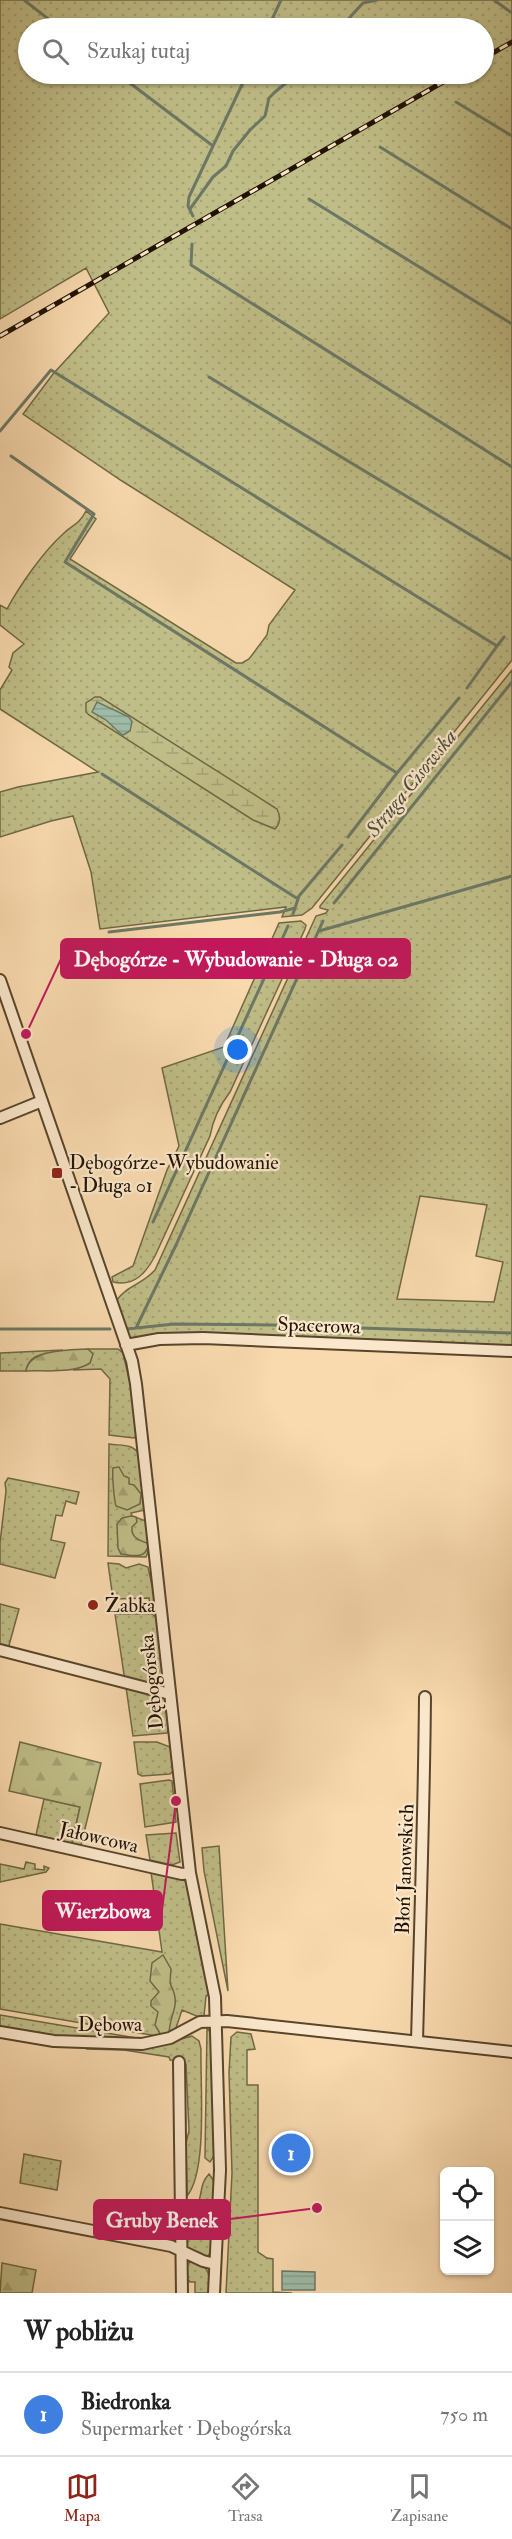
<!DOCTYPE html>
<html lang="pl">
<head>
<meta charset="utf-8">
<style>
  body { margin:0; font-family:"IM FELL Double Pica",serif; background:#f6f6f6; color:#222 }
  .controls { position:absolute; right:18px; bottom:18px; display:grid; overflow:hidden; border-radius:9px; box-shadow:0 2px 4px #0004 }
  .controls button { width:54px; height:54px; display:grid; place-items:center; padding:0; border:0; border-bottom:2px solid #e0e0e0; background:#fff; color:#222; font:30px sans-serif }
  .you { position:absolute; left:238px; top:1050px; width:21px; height:21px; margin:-15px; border:4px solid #fff; border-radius:50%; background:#1a73e8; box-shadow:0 0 0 9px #1a73e833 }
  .badge { display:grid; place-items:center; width:39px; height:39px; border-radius:50%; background:#8f2418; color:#fff; font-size:20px; font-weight:700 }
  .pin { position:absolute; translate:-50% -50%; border:3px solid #fff; box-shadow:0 2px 6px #0006 }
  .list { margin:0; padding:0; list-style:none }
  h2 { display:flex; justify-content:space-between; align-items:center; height:78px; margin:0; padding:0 24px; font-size:26px }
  h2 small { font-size:20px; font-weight:400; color:#767676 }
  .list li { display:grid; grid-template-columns:39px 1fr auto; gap:18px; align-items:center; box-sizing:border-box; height:84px; padding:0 24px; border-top:2px solid #e0e0e0 }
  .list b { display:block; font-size:22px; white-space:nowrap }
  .list p { margin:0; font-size:20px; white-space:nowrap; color:#767676 }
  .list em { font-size:20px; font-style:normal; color:#767676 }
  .icon { flex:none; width:33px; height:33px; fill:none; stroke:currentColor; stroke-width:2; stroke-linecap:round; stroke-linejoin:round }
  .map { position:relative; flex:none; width:512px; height:2293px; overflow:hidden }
  .search { position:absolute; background:#fff; box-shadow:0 2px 4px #0004; left:18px; right:18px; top:18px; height:66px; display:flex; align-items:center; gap:15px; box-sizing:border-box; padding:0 21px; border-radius:33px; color:#767676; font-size:22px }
  .sheet { height:162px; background:#fff }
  nav { display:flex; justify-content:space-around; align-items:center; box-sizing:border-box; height:84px; border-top:2px solid #e0e0e0; background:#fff; font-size:16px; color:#767676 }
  nav a { display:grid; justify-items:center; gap:3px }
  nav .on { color:#8f2418 }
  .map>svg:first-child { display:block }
  .grass { fill:url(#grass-dots); stroke:#706844; stroke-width:1.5; fill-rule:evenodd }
  .forest { fill:url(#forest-firs); stroke:#706844; stroke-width:1.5 }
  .wetland { fill:url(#wetland-marsh); stroke:#706844; stroke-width:1.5 }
  .water { fill:url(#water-rules); stroke:#6c7865; stroke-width:1.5 }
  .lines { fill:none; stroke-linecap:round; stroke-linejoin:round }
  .stream { stroke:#6c7865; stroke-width:3 }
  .minor-casing { stroke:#57452c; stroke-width:14 }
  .minor { stroke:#fbe7cb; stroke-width:10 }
  .rail-casing { stroke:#211301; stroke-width:5 }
  .rail { stroke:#fbe7cb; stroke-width:3; stroke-dasharray:9; stroke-linecap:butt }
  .poi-dot { fill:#8f2418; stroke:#fbe7cb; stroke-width:2 }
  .labels { text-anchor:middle; stroke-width:4.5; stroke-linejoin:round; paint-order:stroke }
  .poi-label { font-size:20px; fill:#211301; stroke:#fbe7cb; text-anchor:start }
  .street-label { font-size:20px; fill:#211301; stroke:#fbe7cb }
  .water-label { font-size:21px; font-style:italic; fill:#4d4e3b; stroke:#fbe7cb }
  .leader { fill:none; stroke:#c2185b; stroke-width:2 }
  .callout-dot { fill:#c2185b; stroke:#fbe7cb; stroke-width:2 }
  .callout { fill:#c2185b; stroke:#c2185b; stroke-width:2 }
  .callout-label { font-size:21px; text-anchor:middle; font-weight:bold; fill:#fff }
</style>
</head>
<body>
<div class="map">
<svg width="512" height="2293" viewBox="0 0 512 2293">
  <defs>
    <pattern id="grass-dots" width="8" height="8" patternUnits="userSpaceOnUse" patternTransform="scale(1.5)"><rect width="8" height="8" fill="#c0be88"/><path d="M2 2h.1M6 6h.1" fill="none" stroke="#a5a274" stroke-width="1.8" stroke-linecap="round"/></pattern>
    <pattern id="forest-firs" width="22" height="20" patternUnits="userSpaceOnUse" patternTransform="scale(1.5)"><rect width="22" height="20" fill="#c0be88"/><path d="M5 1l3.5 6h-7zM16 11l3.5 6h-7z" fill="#a5a274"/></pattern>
    <pattern id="wetland-marsh" width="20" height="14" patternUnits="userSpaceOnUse" patternTransform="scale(1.5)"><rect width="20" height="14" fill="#c0be88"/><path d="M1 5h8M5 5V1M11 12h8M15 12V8" fill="none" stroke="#a5a274"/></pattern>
    <pattern id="water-rules" width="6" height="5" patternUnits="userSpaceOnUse" patternTransform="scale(1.5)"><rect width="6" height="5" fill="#9ebba7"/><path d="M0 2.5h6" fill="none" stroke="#88a08e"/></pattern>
  </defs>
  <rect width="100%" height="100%" fill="#f9daaf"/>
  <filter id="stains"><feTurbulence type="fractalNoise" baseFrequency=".00333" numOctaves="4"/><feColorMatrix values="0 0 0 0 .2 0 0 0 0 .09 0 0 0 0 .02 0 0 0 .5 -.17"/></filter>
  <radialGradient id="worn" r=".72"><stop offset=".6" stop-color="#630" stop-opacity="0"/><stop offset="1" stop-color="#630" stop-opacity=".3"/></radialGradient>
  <!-- grass -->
  <path class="grass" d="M0,0H512V660L405,793L377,822L370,836L312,908L302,915L282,917L286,907L100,929L91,872L73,816L51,821L0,837V792L18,787L98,772L0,709V690L12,670L9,667L13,653L24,644L0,625V605L7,609C20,585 43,552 63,534C73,524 78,526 86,511L96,519L70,559L236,663H242L249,659L267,635L269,625L295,590L122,481L23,414L53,374L109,313L86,268L0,319ZM28,28H484V74H28Z
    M512,670V1347L131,1341L117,1300C126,1286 143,1284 155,1270L316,916L326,913L328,910L320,908V906ZM420,1196L487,1205L476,1256L503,1262L494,1302L397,1299Z
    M301,921L306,925L305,929L230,1092C220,1105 213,1119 210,1136L155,1256C146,1273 134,1287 113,1282L112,1277L133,1266L167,1170L179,1146L162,1068L224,1047L279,923Z
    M88,1349H118L123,1353L133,1396L136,1436L134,1438L109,1435L110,1379L101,1369L73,1370L90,1363L92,1354Z
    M63,1350C48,1355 29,1351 26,1371H0V1353Z
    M109,1444C120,1446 134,1443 139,1455L145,1510L131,1513L132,1516L146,1521L149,1549L146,1557L108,1556Z
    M8,1478L79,1492L76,1504L66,1501L62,1516L56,1515L51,1540L65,1543L55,1578L0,1564V1543L6,1491L5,1483Z
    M108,1563L119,1564L126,1568L139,1564L148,1567L155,1599L150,1605L149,1598L113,1599Z
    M0,1604L19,1609L8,1649L0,1647Z
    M115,1614H152L157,1618L164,1684L161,1688L125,1681Z
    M126,1687L165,1699L169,1728L167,1733L133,1736Z
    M134,1742H157L170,1747L173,1771L170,1774L142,1776L138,1774Z
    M169,1780L172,1781L176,1822L145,1827L140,1784Z
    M44,1799L80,1807L72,1843L36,1835Z
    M176,1833L180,1862L172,1865L150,1860L146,1835Z
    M219,1846L228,1991L204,1871L202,1848Z
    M26,1862L35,1864V1869L44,1870V1866L49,1868L46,1872L0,1882V1864L24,1869Z
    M151,1872L181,1878L186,1882L209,1995L206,1996L204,2016L199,2017L182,2010L175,2031L157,2036L0,2009V1924L162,1952Z
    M0,2015L142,2039L80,2040L0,2027Z
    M207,2028L211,2033L214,2156L210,2162L205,2158Z
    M237,2032L251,2034L255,2049L247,2050V2085H258V2252L267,2258L273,2259V2292L292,2293H226L232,2173L229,2073L231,2037Z
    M192,2036L199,2041L201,2049C200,2083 208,2171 187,2196L186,2143L189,2131L186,2064L183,2061L170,2060L169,2057L124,2050L86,2049L167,2043Z
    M24,2154L61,2161L57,2190L20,2183Z
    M209,2174L214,2181L211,2251L207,2258L187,2248C183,2227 193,2218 199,2201C202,2191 201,2182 209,2174Z
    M194,2260C212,2269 209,2275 209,2293H195V2282H190L186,2277L187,2264Z"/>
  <!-- forest -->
  <path class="forest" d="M88,1349L93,1354L90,1363C73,1374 46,1370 26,1371C29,1349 70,1350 88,1349Z
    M119,1467L124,1476L129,1478V1484L134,1485L141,1494L140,1504L127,1510L116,1506C114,1500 112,1474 113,1468Z
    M131,1516L136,1517L137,1522L132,1527C131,1538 139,1540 147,1543L148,1546C145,1560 131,1555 121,1554L118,1548L117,1524L122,1518Z
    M20,1742L101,1763L81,1845L72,1843L80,1807L9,1791Z
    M163,1955L171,1969L170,1983C182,2007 170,2010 169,2034L161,2035L155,2025L158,2012L151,2006V2001L159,1992L150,1981L152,1963Z
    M2,2263L36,2270L32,2293H0Z"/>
  <!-- wetland -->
  <path class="wetland" d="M95,697H100L277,809C281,817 281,823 275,829L253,820L89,715L86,712V703Z"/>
  <!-- water -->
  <path class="water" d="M97,702L129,717L132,722L130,731L123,735L120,733L106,720L92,712Z
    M282,2271L315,2272V2290H282Z"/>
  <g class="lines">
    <!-- stream -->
    <path class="stream" d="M24,0L60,28
      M494,0L512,13
      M268,28L281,0
      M340,28L363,3L377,0
      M118,74L213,146
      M456,102L512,136
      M380,147L512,229
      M309,199L512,324
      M190,209L213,177L226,166L233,151L250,130L265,116L269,98L275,92L297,74
      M193,216L188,206L189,197L247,74
      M192,244L191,265L512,467
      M209,377L512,560
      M0,431L51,370L497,646L504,637
      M11,456L94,514L65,562L397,773L348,837
      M467,688L497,646
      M397,773L459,698
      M102,774L298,899
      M334,903L512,682
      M293,914L299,896L342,845
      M319,931L512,876
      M109,932L280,912L295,908
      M153,1222L288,926
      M136,1328L176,1245L323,921
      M0,1329H110
      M127,1329L174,1324L272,1325L512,1333"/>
    <!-- minor casing -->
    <g class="minor-casing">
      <path id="minor" d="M0,980L132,1361L136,1384L190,1873L215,1997L220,2170L214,2293
        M0,1118L42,1101
        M126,1345L159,1339L203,1338L512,1351
        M0,1650L170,1694
        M0,1833L182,1874L190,1873
        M0,2032L54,2041L142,2044L170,2038L200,2022L227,2021L512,2052
        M417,2041C420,1927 424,1812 425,1697
        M179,2062L182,2293
        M0,2213L171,2246L203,2261L215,2264"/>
    </g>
    <!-- minor -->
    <use href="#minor" class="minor"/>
    <!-- rail casing -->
    <g class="rail-casing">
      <path id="rail" d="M484,58L512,42
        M0,336L457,74"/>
    </g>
    <!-- rail -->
    <use href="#rail" class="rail"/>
  </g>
  <!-- markers -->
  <g class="poi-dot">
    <rect x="51" y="1167" width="12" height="12" rx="3"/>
    <circle cx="93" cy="1605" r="6"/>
  </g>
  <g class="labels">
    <!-- poi labels -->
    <g class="poi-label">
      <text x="69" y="1169">Dębogórze-Wybudowanie<tspan x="69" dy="23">- Długa 01</tspan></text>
      <text x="105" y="1612">Żabka</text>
    </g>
    <!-- street labels -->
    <g class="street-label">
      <text transform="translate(319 1325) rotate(2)" y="7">Spacerowa</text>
      <text transform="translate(151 1682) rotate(-96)" y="7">Dębogórska</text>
      <text transform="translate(99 1837) rotate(13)" y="7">Jałowcowa</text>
      <text transform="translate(404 1869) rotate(-88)" y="7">Błoń Janowskich</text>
      <text x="110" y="2031">Dębowa</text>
    </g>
    <!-- water labels -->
    <g class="water-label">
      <text transform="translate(411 783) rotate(-51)" y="7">Struga Cisowska</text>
    </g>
  </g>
  <!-- callouts -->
  <path class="leader" d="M26 1034L61 959M176 1801L162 1910M317 2208L230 2219"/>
  <g class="callout-dot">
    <circle cx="26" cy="1034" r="6"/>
    <circle cx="176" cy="1801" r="6"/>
    <circle cx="317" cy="2208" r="6"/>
  </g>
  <g class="callout">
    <rect x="61" y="939" width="349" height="39" rx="6"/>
    <rect x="43" y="1891" width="119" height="39" rx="6"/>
    <rect x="94" y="2200" width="136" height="39" rx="6"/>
  </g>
  <g class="callout-label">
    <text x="236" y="966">Dębogórze - Wybudowanie - Długa 02</text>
    <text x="103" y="1918">Wierzbowa</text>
    <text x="162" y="2227">Gruby Benek</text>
  </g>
  <rect width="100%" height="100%" filter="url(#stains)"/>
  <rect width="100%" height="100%" fill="url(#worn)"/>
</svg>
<div class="controls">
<button><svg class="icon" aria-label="locate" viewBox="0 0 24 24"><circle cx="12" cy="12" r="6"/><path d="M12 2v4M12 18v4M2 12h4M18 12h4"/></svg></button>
<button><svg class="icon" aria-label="layers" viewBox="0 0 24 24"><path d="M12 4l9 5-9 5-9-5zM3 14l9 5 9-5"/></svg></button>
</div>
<div class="you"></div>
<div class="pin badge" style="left:291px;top:2153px;background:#3f7fe0">1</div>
<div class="search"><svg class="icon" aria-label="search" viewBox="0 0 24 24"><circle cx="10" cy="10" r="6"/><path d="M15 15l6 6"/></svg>Szukaj tutaj</div>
</div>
<section class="sheet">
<h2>W pobliżu<small></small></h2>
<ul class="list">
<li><span class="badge" style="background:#3f7fe0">1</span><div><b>Biedronka</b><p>Supermarket · Dębogórska</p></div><em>750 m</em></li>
</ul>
</section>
<nav>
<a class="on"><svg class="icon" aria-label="map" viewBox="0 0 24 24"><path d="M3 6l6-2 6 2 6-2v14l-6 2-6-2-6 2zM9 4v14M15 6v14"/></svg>Mapa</a>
<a><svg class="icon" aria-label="directions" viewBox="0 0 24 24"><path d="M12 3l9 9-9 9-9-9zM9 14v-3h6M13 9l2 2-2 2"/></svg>Trasa</a>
<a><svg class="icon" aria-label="saved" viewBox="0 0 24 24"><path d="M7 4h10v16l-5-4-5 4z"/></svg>Zapisane</a>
</nav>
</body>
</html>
